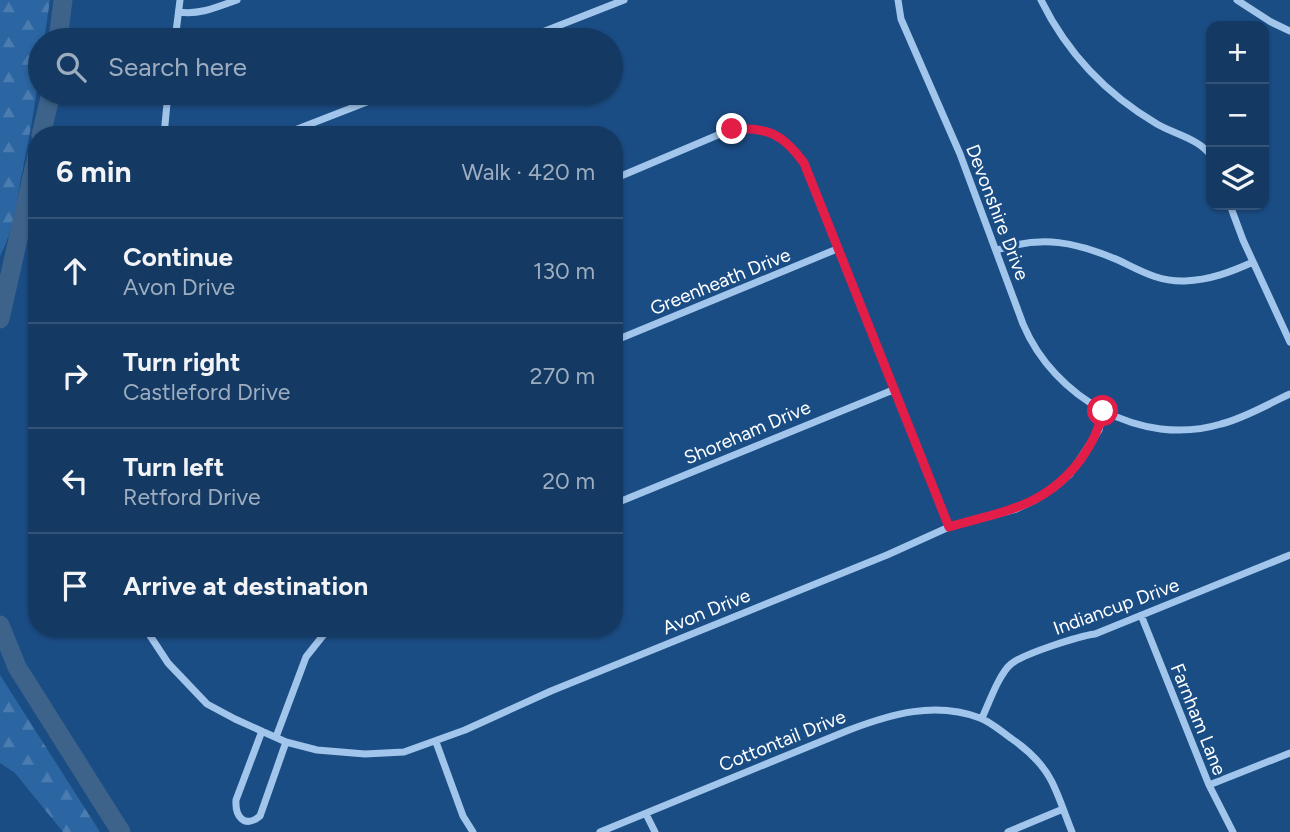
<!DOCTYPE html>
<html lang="en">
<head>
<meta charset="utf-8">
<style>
  body { margin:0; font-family:Figtree,sans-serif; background:#1d416a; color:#f1f3f6 }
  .controls { position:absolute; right:21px; top:21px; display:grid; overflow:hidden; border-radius:14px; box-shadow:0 2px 5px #0004 }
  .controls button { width:63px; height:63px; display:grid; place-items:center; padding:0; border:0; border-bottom:2px solid #335478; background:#143a64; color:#f1f3f6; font:35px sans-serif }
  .stop { position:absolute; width:21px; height:21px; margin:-16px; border:5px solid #e11d48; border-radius:50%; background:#fff }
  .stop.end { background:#e11d48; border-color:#fff; box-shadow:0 2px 7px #0008 }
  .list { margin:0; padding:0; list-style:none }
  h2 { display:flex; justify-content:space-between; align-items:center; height:91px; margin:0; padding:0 28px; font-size:30px }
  h2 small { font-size:23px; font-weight:400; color:#9dadbf }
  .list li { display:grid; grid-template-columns:46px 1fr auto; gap:21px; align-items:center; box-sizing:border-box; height:105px; padding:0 28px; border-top:2px solid #335478 }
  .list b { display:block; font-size:26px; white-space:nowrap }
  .list p { margin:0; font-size:23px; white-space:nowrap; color:#9dadbf }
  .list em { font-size:23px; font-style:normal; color:#9dadbf }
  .icon { flex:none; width:38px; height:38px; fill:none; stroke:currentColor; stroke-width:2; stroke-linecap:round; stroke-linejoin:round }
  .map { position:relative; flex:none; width:1290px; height:832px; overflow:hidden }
  .search { position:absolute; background:#143a64; box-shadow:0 2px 5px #0004; left:28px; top:28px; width:595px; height:77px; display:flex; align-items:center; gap:18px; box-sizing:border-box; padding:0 24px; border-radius:38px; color:#9dadbf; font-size:26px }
  .panel { position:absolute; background:#143a64; box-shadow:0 2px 5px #0004; left:28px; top:126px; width:595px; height:511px; border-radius:28px }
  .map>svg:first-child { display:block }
  .forest { fill:url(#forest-firs) }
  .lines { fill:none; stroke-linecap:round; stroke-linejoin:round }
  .stream { stroke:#95c1ed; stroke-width:3.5 }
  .river { stroke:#3d638b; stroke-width:19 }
  .street { stroke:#a2c6eb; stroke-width:7 }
  .route { stroke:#e11d48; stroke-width:9 }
  .labels { text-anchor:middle; stroke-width:6; stroke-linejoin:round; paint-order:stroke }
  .street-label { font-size:19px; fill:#fff; stroke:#1b4d85 }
</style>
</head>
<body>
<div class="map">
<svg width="1290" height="832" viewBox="0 0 1290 832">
  <defs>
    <pattern id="forest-firs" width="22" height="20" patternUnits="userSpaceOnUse" patternTransform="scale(1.75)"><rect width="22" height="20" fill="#2b65a2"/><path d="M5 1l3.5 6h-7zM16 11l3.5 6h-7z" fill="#4b7cb0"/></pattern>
  </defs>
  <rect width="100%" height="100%" fill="#1b4d85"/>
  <!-- forest -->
  <path class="forest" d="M0,0H50L44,40H40C40,87 30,133 21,178C16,205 13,232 0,256Z
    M0,675L100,832H63L15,773L0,763Z"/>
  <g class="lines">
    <!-- stream -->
    <path class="stream" d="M0,282L10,276"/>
    <!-- river -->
    <path class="river" d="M58,40L63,0
      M41,135L51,93
      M0,319L37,155
      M0,625L17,667L121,832"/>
    <!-- street -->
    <path class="street" d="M898,0L901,19L960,154L1023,324C1054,398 1141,448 1221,424C1245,418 1268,404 1290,394
      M1041,0C1067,53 1106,94 1157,124C1174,134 1200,139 1211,156
      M1237,0L1271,22L1290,31
      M179,12C200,15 217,7 237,0
      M175,40L180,0
      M522,40L624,0
      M164,135L168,93
      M282,135L390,93
      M614,179L732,129C767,127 784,134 804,163L949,527
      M1230,205L1243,240L1290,342
      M997,250C1042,235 1076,242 1118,260C1141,271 1159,282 1185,281C1210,280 1231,272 1253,262
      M614,341L837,249
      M614,504L893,390
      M1141,615L1209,785L1233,832
      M145,628L168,663L207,704L235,719L286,742L317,750L365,754L404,752L465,730L551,691L887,555L949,527L1016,509L1035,500L1055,487L1070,474L1099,430L1103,410
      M982,718C989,703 999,674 1011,664C1023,654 1079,636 1095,634L1290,555
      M262,731L236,800C235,816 244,829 260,816L286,742
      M276,737L306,657L329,628
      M436,742L463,816L473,832
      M1209,785L1290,753
      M646,814L655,832
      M600,832L849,730C891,714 935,701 980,718C991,722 1002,732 1012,739C1028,750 1043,764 1052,782C1060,798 1065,815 1072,832
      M1008,832L1063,809"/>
  </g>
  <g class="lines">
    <!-- route -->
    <path class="route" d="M732,129C768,127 783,134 804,163L949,527C1002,511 1045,508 1081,459C1092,443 1099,430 1103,411"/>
  </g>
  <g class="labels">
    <!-- street labels -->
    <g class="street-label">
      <text transform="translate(998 212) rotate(69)" y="7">Devonshire Drive</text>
      <text transform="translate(720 281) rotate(-22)" y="7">Greenheath Drive</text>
      <text transform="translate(747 432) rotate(-23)" y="7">Shoreham Drive</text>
      <text transform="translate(1116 606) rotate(-20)" y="7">Indiancup Drive</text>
      <text transform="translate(706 611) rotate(-22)" y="7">Avon Drive</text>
      <text transform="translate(1199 719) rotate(68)" y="7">Farnham Lane</text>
      <text transform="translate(782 740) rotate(-22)" y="7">Cottontail Drive</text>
    </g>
  </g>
</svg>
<div class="controls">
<button>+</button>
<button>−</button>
<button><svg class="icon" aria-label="layers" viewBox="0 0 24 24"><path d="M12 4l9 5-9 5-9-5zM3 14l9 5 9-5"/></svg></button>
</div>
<div class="stop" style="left:1103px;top:411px"></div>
<div class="stop end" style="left:732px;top:129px"></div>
<div class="search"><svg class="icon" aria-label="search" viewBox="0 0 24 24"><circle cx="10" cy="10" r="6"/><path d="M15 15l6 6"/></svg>Search here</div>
<section class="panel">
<h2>6 min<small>Walk · 420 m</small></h2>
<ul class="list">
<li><svg class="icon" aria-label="ahead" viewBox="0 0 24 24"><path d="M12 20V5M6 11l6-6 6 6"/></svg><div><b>Continue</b><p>Avon Drive</p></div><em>130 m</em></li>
<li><svg class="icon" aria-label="right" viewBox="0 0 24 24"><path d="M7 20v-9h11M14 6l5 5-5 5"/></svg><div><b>Turn right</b><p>Castleford Drive</p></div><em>270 m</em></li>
<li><svg class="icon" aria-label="left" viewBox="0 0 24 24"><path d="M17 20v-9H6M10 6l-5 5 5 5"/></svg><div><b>Turn left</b><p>Retford Drive</p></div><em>20 m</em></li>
<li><svg class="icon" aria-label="arrive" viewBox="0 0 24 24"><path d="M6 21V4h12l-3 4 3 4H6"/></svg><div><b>Arrive at destination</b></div></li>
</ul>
</section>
</div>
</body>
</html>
